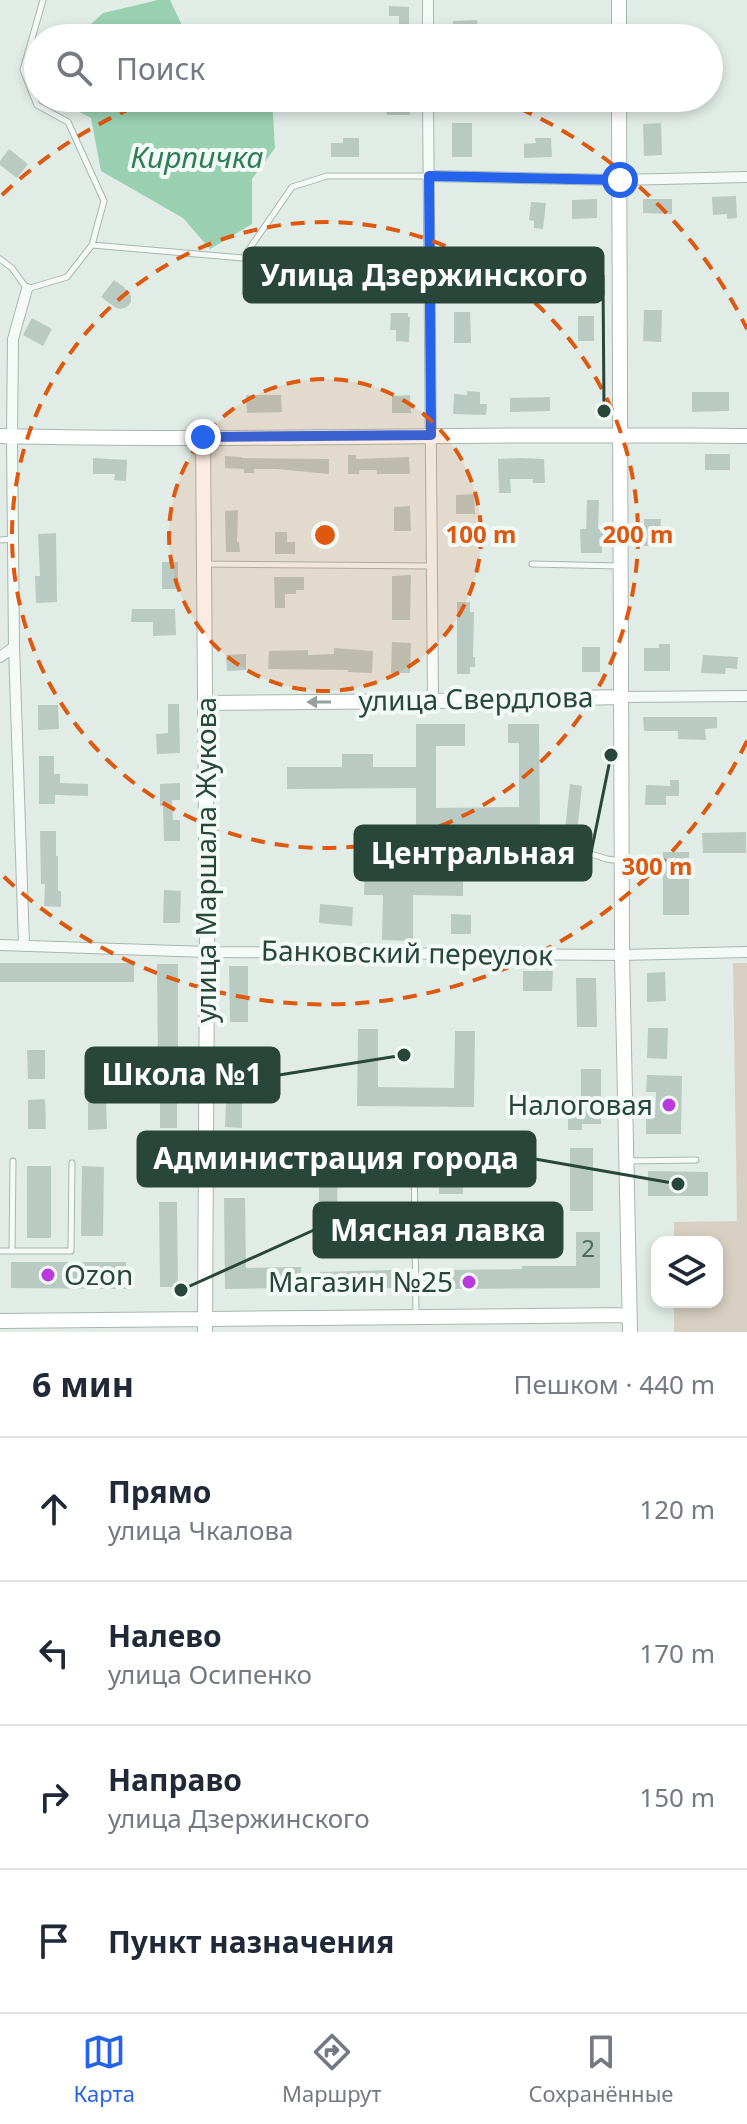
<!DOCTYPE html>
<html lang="ru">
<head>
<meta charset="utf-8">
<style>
  body { margin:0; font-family:"Noto Sans",sans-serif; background:#f6f6f7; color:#1f2937 }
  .controls { position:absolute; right:24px; bottom:24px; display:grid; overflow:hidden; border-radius:16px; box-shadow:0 4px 12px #0003 }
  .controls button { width:72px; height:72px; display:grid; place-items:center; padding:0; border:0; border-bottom:2px solid #e0e1e3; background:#fff; color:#1f2937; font:40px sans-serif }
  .stop { position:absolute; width:24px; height:24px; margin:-18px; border:6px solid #2563eb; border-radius:50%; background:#fff }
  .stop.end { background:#2563eb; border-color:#fff; box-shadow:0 2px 8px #0008 }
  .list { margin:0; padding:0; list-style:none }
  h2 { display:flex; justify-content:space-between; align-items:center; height:104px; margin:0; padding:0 32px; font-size:34px }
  h2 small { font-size:26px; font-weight:400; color:#747a83 }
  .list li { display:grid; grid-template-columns:52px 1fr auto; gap:24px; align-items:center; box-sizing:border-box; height:144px; padding:0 32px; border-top:2px solid #e0e1e3 }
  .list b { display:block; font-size:30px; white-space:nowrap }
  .list p { margin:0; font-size:26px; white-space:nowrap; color:#747a83 }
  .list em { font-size:26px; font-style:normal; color:#747a83 }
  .icon { flex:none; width:44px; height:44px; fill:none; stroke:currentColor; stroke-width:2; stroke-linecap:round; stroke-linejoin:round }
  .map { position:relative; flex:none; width:747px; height:1332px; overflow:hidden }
  .search { position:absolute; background:#fff; box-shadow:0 4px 12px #0003; left:24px; right:24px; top:24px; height:88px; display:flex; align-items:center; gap:20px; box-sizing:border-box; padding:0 28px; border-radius:44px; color:#747a83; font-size:30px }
  .sheet { height:680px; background:#fff }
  nav { display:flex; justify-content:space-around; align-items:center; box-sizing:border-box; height:112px; border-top:2px solid #e0e1e3; background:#fff; font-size:22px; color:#747a83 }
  nav a { display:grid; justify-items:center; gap:4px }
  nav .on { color:#2563eb }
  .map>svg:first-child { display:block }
  .green { fill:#d7d0c2 }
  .water { fill:#99d0b2 }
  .building { fill:#b9cac2 }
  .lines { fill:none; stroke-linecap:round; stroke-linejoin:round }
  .lane-casing { stroke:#a6b7af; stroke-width:7 }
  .street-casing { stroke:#a6b7af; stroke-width:12 }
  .secondary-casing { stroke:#a6b7af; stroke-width:16 }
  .lane { stroke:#f5faf8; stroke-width:5 }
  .street { stroke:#f5faf8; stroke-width:10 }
  .secondary { stroke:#fff; stroke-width:14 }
  .oneway { fill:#94a29c }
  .route { stroke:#2563eb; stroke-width:10 }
  .ring { fill:none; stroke:#de580e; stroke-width:4; stroke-dasharray:14 10 }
  .poi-dot { fill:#ba3ade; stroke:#f2f9f6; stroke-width:3 }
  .labels { text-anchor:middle; stroke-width:8; stroke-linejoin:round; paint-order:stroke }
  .number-label { font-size:24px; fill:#4c675b }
  .street-label { font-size:28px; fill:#284639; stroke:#f2f9f6 }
  .poi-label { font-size:28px; fill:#284639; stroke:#f2f9f6; text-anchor:end }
  .water-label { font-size:30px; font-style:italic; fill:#2d7f55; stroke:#f2f9f6 }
  .centre { fill:#de580e; stroke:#f2f9f6; stroke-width:4 }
  .ring-label { font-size:24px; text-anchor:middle; font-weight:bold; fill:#de580e; stroke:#f2f9f6; stroke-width:8; stroke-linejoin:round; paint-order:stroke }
  .leader { fill:none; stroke:#284639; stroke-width:3 }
  .callout-dot { fill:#284639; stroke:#f2f9f6; stroke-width:3 }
  .callout { fill:#284639; stroke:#284639; stroke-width:3 }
  .callout-label { font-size:30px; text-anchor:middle; font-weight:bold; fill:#fff }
</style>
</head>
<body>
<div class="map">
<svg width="747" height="1332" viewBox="0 0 747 1332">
  <rect width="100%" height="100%" fill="#e2ece7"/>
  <!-- green -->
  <path class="green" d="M733,963H747V1332H674V1302H717V1242H674V1222L737,1221Z"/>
  <!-- water -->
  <path class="water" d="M158,0H170L188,38H76L103,13Z
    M53,98H272L275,148L252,179V224L210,249L183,218L101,171L91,118Z"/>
  <!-- building -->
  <path class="building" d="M389,6L409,7V31H399V16H389Z
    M477,20L478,36L454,37L453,21Z
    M386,99H409L410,115H387Z
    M452,123H472V157H452Z
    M661,123L662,155L644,156L643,124Z
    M343,138H359V157H331V143H343Z
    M535,138H551L552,157L524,158V144L536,143Z
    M9,149L28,164L17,178L0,165V161Z
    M736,196L737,218L727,219V214L713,215L712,197Z
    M597,199V218L572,219V200Z
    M643,199H672V214L643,213Z
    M531,202L546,203L543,229L534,228V221L529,220Z
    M114,280L124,287L131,296V302L127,307L121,309L116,308L101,297Z
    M644,310H662L661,342L643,341Z
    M454,312H470L471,343H454Z
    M391,313H408V317H410L409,342L396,341V330H390Z
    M578,316H594V341H578Z
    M32,318L52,329L43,346L23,335Z
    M467,391L480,392V404H487L486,415L453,414L454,394L467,395Z
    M692,392H729V411L692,412Z
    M246,395H281L282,412L247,413Z
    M410,395L411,413H392V396Z
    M550,397V411L510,412V398Z
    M705,454H730V470H705Z
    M348,455H356V459L409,457L410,474H377V470H359V474H348Z
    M225,456L242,457V458L329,459V474L276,469H254V473H244V469L225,468Z
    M93,458L127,460L126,481L114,480L115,474H93Z
    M521,458L544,459L545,483H533V479H510L511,493H499L498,459Z
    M474,494L475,514H456V495Z
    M587,500H599L598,529L606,528L607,539H602V553H581L580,529H586Z
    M410,506L411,531H394V507Z
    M238,510L237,542H239L240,552H226L225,511Z
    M644,519H661L660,546H644Z
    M275,532H287V542H295V554H275Z
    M56,533L57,602L36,603L35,576H40L38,534Z
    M162,562H178V589H162Z
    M411,575L410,620H392V576Z
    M274,577H304V590H296V594H285V608H275Z
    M457,602H470V612H474L473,657H475V667H470V674H457Z
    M132,609H175L176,635L153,636V622H131Z
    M392,642L411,643L410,673H391Z
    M659,644H670V671H644V648H659Z
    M582,647H600V672H582Z
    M334,648L373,651L372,673L348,672V670L268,669L269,651L308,650V655L334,654Z
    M246,654V670L227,671L226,655Z
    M703,655L738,657L737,669L726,668L725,674L701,673Z
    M168,704H179L180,753L157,754L156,734L168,733Z
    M38,705H58L59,729L38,730Z
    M643,717H717V728L705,729L706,740L678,739V731H644Z
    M416,724H465V746H436V808L519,807V743H508V724H539L540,832H416V788L287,789V767H342V754H373V767H416Z
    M39,756H54V774H60V783L88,784V796L55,795V804H39Z
    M670,780H679V796H666V805H645L646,785L670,786Z
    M180,783V800H172L173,820H180V841H164L163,806H160V784Z
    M570,784L582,786L576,842L564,840Z
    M40,831H56V856H58V891H61V907L44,906L45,884H41Z
    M357,832H382L380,874L463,875V896L413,895V941L382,940L383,895H364L365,859H356Z
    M746,832V853H703L702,833Z
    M663,852H689V915H663Z
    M164,890L181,891L180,923H163Z
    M320,904L353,907L352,926L319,923Z
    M451,914L471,915V934H451Z
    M0,963H134V982H0Z
    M157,964H178V1067L158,1068Z
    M229,966H248V1022H230Z
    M523,971H553L552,991H523Z
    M665,972L666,1001L647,1002V973Z
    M576,978H596L597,1027H577Z
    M648,1028H668L667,1059L647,1058Z
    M358,1029H378V1087L454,1088L455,1031H475L474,1107L357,1106Z
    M27,1050H45V1079H28Z
    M581,1069H601V1124H582V1130H568V1113H581Z
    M647,1075L682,1076L681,1134H646V1118H655L656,1092H646Z
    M45,1099L46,1129H28V1100Z
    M88,1100H106L107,1129L88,1130Z
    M160,1100H177V1128H160Z
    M226,1101H242V1128L225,1127Z
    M570,1148H593V1211H570Z
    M319,1162H338L337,1215H319Z
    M27,1166H51V1238H27Z
    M82,1166L104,1167L103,1236H81Z
    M439,1167H462L463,1194H439Z
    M648,1171L708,1172V1196H648Z
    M224,1198H245L246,1268L301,1267L302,1288L225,1289Z
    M159,1202H177L178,1287H160Z
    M576,1232H600V1288L438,1289V1270L522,1269V1266H576Z
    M11,1262H126V1289L11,1288Z
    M392,1270L393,1288L320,1290V1272Z"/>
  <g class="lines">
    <!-- lane casing -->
    <g class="lane-casing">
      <path id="lane" d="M92,245L243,258L292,187L327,176H428
        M0,259L12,268L27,289L67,277L92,245L104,201L68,122L37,105L23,70L43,0
        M0,540L13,539
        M206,564L432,566
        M532,564L619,566
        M405,837L539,838L607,859L621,861
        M414,1145L416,1316
        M627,1161L696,1160
        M0,1251H71L72,1163
        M12,1251L13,1161"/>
    </g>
    <!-- street casing -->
    <g class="street-casing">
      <path id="street" d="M428,0V38
        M428,98L433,701
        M429,176L620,180L747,177
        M0,657L14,647
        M621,697L747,696
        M0,945L207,952L622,955L747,952
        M24,945L14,647L12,437L13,339L27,289"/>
    </g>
    <!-- secondary casing -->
    <g class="secondary-casing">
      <path id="secondary" d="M619,0V38
        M619,98L622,955L630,1332
        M0,436C249,442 498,432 747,436
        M203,437L207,952L205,1332
        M205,703L433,701L621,697
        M0,1321L629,1315"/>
    </g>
    <!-- lane -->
    <use href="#lane" class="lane"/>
    <!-- street -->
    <use href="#street" class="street"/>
    <!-- secondary -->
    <use href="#secondary" class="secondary"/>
  </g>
  <!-- one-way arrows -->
  <defs><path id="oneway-solid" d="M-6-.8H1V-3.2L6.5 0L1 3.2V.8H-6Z" transform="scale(2)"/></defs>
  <use class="oneway" href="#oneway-solid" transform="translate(319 702) rotate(180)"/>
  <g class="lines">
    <!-- route -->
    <path class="route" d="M203,437L431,435L429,176L620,180"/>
  </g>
  <!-- distance rings -->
  <circle cx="325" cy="535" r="156" fill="#de580e" fill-opacity=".12"/>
  <g class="ring">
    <circle cx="325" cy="535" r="156"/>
    <circle cx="325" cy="535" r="313"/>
    <path d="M747 741A469 469 0 0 1 2 875M2 195A469 469 0 0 1 153 99M497 99A469 469 0 0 1 747 329"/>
  </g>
  <!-- markers -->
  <g class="poi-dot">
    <circle cx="669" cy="1105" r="8"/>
    <circle cx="48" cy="1275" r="8"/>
    <circle cx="469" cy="1282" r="8"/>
  </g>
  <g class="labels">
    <!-- number labels -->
    <g class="number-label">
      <text x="588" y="1257">2</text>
    </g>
    <!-- street labels -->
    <g class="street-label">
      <text transform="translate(476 699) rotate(-1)" y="10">улица Свердлова</text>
      <text transform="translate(206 860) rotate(-90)" y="10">улица Маршала Жукова</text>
      <text transform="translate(407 953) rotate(1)" y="10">Банковский переулок</text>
    </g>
    <!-- poi labels -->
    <g class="poi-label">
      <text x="653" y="1115">Налоговая</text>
      <text x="64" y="1285" text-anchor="start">Ozon</text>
      <text x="453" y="1292">Магазин №25</text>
    </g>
    <!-- water labels -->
    <g class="water-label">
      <text x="197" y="168">Кирпичка</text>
    </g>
  </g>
  <circle cx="325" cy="535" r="12" class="centre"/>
  <g class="ring-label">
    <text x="481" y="543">100 m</text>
    <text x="638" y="543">200 m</text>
    <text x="657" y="875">300 m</text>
  </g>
  <!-- callouts -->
  <path class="leader" d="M604 411L603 275M611 755L591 853M404 1055L279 1075M678 1184L535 1159M181 1290L314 1230"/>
  <g class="callout-dot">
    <circle cx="604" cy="411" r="8"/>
    <circle cx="611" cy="755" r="8"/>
    <circle cx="404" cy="1055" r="8"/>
    <circle cx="678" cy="1184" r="8"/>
    <circle cx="181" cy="1290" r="8"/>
  </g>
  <g class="callout">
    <rect x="244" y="248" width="359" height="54" rx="8"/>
    <rect x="355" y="826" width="236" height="54" rx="8"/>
    <rect x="86" y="1048" width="193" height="54" rx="8"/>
    <rect x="138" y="1132" width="397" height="54" rx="8"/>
    <rect x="314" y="1203" width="248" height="54" rx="8"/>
  </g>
  <g class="callout-label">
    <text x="424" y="286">Улица Дзержинского</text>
    <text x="473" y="864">Центральная</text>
    <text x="182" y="1085">Школа №1</text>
    <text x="336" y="1169">Администрация города</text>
    <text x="438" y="1241">Мясная лавка</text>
  </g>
</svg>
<div class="controls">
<button><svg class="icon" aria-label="layers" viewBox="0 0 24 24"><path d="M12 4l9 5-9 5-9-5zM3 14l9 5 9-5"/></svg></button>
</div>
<div class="stop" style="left:620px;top:180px"></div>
<div class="stop end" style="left:203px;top:437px"></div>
<div class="search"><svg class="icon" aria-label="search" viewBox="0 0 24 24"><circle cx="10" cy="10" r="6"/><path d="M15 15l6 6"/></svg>Поиск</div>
</div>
<section class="sheet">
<h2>6 мин<small>Пешком · 440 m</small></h2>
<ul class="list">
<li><svg class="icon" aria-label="ahead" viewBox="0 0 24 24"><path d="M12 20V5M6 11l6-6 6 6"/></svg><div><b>Прямо</b><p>улица Чкалова</p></div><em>120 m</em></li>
<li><svg class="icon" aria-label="left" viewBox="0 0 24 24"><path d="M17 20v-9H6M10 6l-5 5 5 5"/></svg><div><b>Налево</b><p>улица Осипенко</p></div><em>170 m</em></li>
<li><svg class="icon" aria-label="right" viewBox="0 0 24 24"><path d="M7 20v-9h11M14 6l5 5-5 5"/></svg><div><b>Направо</b><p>улица Дзержинского</p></div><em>150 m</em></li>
<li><svg class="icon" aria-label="arrive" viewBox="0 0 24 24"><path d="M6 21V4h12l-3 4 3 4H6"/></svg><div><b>Пункт назначения</b></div></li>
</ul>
</section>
<nav>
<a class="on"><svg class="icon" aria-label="map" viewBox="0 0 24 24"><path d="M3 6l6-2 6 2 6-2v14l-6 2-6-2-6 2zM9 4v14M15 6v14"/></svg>Карта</a>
<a><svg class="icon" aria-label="directions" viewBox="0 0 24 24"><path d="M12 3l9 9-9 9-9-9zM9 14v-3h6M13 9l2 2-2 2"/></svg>Маршрут</a>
<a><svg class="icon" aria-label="saved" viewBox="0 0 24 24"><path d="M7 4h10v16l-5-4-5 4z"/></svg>Сохранённые</a>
</nav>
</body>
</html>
